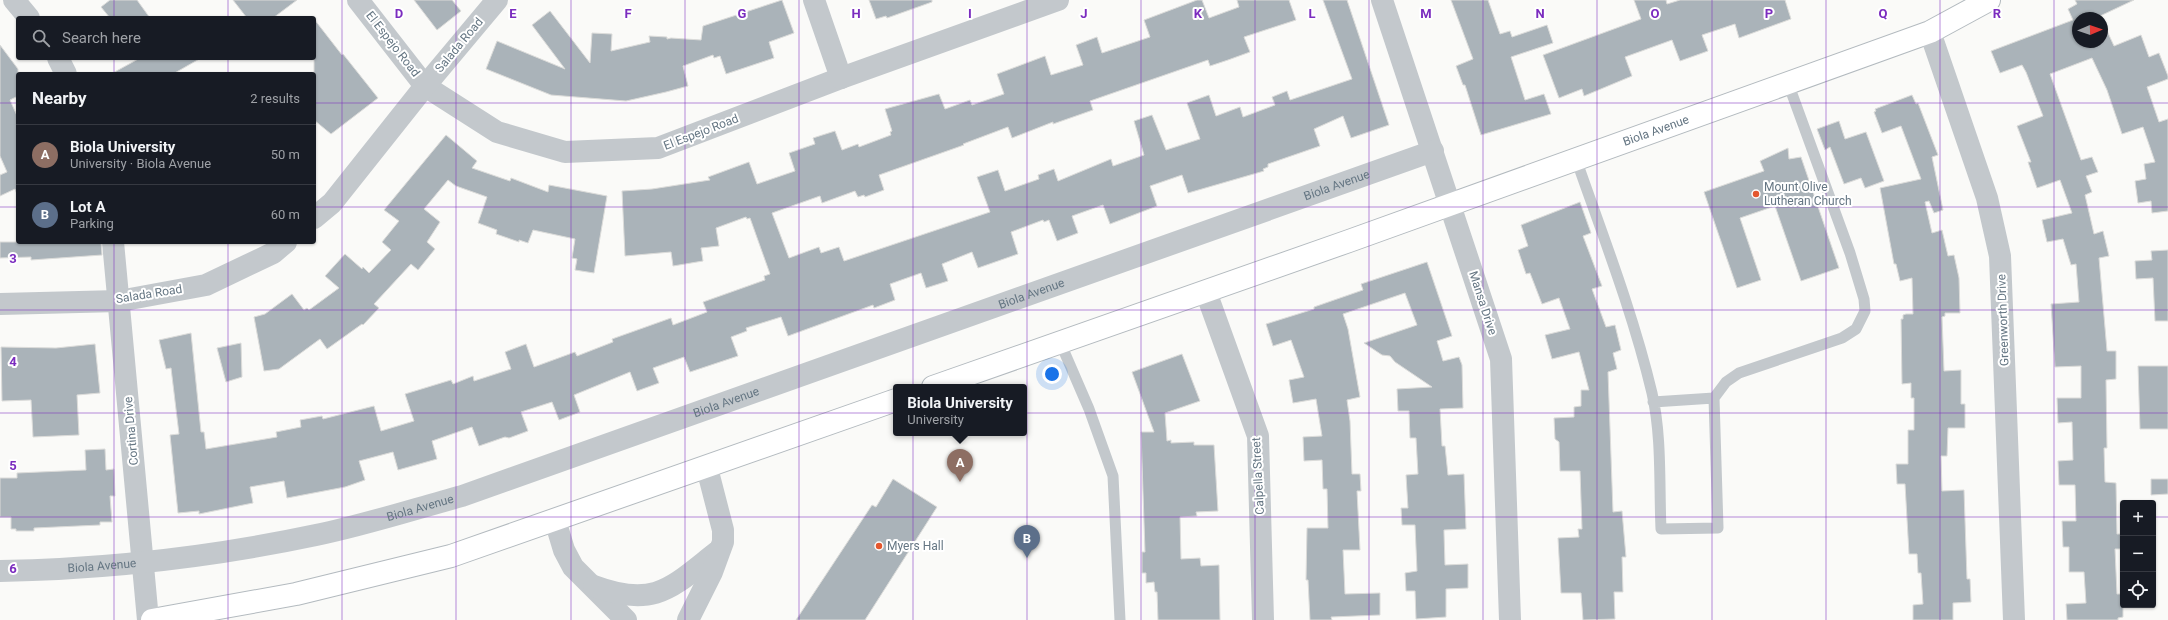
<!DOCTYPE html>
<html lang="en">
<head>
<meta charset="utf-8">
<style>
  body { margin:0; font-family:Roboto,sans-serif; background:#20242c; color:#f1f3f6 }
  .controls { position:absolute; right:12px; bottom:12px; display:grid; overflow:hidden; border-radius:4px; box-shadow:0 1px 3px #0004 }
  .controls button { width:36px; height:36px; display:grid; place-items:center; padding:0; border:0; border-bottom:1px solid #363941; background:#171b24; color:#f1f3f6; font:20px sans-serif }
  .compass { position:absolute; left:2072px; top:12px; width:36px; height:36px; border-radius:50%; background:#171b24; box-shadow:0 1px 3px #0004; rotate:88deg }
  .you { position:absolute; left:1052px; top:374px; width:14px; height:14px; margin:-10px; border:3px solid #fff; border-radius:50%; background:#1a73e8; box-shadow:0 0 0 6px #1a73e833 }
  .badge { display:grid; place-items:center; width:26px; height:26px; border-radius:50%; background:#8c9099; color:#fff; font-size:13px; font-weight:700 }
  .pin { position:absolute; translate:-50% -33px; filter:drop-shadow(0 1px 2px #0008) }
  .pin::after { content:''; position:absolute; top:21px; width:14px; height:12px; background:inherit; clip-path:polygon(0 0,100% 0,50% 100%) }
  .popup { position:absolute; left:893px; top:384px; width:134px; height:52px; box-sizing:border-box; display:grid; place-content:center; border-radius:4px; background:#171b24; filter:drop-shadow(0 1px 3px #0005); font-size:13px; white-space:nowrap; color:#9ea1a6 }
  .popup b { font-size:15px; color:#f1f3f6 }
  .popup::after { content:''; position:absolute; left:50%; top:100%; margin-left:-8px; border:8px solid transparent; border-top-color:#171b24 }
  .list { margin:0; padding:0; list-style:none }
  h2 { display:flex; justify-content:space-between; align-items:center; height:52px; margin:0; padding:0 16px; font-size:17px }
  h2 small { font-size:13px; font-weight:400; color:#9ea1a6 }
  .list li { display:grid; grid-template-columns:26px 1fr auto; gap:12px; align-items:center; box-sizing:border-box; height:60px; padding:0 16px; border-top:1px solid #363941 }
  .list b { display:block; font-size:15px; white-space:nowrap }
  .list p { margin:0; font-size:13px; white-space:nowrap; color:#9ea1a6 }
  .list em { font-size:13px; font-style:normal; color:#9ea1a6 }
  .icon { flex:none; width:22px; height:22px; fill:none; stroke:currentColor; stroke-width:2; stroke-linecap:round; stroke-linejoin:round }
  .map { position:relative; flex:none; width:2168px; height:620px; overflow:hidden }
  .search { position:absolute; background:#171b24; box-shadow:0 1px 3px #0004; left:16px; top:16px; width:300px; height:44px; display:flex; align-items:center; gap:10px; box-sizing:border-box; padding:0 14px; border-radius:4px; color:#9ea1a6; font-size:15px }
  .panel { position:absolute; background:#171b24; box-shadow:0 1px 3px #0004; left:16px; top:72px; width:300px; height:172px; border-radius:4px }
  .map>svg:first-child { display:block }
  .building { fill:#aab3b9; stroke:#dcdcda }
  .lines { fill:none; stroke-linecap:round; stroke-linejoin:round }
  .secondary-casing { stroke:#b3babf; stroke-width:24 }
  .lane { stroke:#c3c8cc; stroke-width:11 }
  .street { stroke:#c3c8cc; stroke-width:22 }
  .secondary { stroke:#fff; stroke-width:22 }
  .grid { fill:none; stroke:#7b2cbf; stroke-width:1; stroke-opacity:0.55 }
  .poi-dot { fill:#e4572e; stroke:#fff; stroke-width:1.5 }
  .labels { text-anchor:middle; stroke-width:4; stroke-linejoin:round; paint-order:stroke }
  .street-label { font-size:12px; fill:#657683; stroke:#fff }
  .poi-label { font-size:12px; fill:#657683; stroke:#fff; text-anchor:start }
  .grid-label { font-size:13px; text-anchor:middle; font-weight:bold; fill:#7b2cbf; stroke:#fff; stroke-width:4; stroke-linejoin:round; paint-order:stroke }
</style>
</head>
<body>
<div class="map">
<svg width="2168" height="620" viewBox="0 0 2168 620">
  <rect width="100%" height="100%" fill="#fafaf8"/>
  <!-- building -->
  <path class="building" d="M110,0H137L150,18H110L101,7Z
    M233,0H297L273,18H247Z
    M414,0H452L461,11L437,30Z
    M782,0L794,33L769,42L774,58L726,74L720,56L714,58L713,55L683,66L688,86L666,92L626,101L551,95L486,69L497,41L565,69L532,25L550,11L590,63L592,33L612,34L611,51L650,42L649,36L667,37V39L671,38L701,40L703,26Z
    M869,0H932V2L887,18L886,16L876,19Z
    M1197,0H1202L1209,18L1239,7L1237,0H1289L1296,20L1244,37L1250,52L1228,60L1210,66L1208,60L1090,101L1093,110L1053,124V122L1012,138L1008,127L963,144L964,145L879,175L884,190L865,197L864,195L858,197L855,191L822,203L820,196L772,213L789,258L819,247L821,253L839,247L844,261L990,212L977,177L998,170L1005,191L1039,179L1038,175L1054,169L1058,181L1111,159L1113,166L1144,155L1134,121L1152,115L1166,150L1200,139L1187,103L1209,95L1216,116L1240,107L1243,117L1275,105L1272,97L1287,91L1290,100L1352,79L1323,0H1347L1389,125L1351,138L1343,116L1314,129L1320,146L1268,164V167L1263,169L1264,171L1188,193L1182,175L1150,186L1157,206L1110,224L1103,205L1072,216L1078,233L1057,241L1049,220L1044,222L1043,220L1011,232L1018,254L978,268L972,252L942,264L948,281L926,288L921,273L890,284L895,300L874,308L873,305L788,336L781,317L746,328L747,331L731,337L738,356L690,372L684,357L653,368L659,383L637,391L630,372L574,395L580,412L559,420L552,402L521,412L528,431L509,438L505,437L479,446L472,427L432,441L437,459L398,470L393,452L359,461L365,480L345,487L287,498L284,481L250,487L253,503L199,514V511L178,513L170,435L179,434L171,368L166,369L159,340L191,333L201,432H204L206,449L277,437L276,432L301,427L300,420L322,416L323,419L374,406L381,431L414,421L405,394L451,380L453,384L473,376L474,381L511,369L505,352L526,344L534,367L575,352L577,356L613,342L612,339L671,318L673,325L707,312L703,302L765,280L764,276L770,274L750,218L747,219L746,217L716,228L719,246L701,248L703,261L673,266L671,252L625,256L622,191L652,189L710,180L708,177L749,162L757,184L795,171L789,153L815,144L813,138L835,131L842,150L858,144L859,147L891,135L890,132L892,131L885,109L939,94L945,109L970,100L972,105L1004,94L997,74L1045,56L1051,75L1083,65L1076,45L1097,37L1102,53L1150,37L1144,20Z
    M1451,0H1488L1500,34L1510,31L1512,37L1547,25L1553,43L1511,57L1525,100L1544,94L1551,114L1481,135L1465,85H1463L1456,66L1473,59Z
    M1634,0H1666L1667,4L1680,0H1785L1791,19L1739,38L1735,24L1702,35L1708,51L1680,61L1672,40L1625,57L1632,76L1584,96L1582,89L1559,98L1543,55L1641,19Z
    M2075,0H2134L2100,16L2101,18H2078V42H2102V20L2114,46L2141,35L2149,57L2159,53L2168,76V79L2147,87L2159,122L2168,119V211L2152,213L2151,201L2138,203L2135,181L2146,179L2144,164L2155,162L2143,127L2122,134L2107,90L2092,58L2050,74L2081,160L2092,157L2098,172L2086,176L2092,192L2085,195L2094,234L2103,231L2109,256L2099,258L2107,351H2116V379L2106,380L2107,448H2104L2105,482L2116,483L2117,534H2123V549H2115L2117,594H2123V617L2118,618V620H2067L2066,604L2086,603L2084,572H2069V547H2063L2062,521H2076L2075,485H2059L2058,461L2073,460L2072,422L2058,423L2057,398H2081V366L2055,367L2051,304L2079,302L2076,264L2071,265L2063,239L2047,242L2042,220L2072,213L2060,180L2037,188L2028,162H2031L2017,126L2043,116L2026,72L2022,65L2000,73L1991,51L2073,20L2068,9L2077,4Z
    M314,19L342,55L343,54L378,98L331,134L314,120Z
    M0,45L18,69V96L10,100L18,118V197L15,189L0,196V175L7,172L0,156Z
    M140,58H201L173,74H111Z
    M1912,95L1916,104L1918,103L1938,155L1932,157L1943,210L1934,213L1929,201L1925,202L1932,233L1942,230L1948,256L1954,255L1959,278L1960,313H1945V316L1942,317L1944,371L1961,370V404H1965V428H1948L1947,456H1941L1942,491L1964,490L1967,579H1970L1971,602L1953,603V620H1913V605L1923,604L1921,573H1918L1917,554H1909L1905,484H1897L1896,464H1908V430H1914V398H1911V383L1902,384L1901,319H1903V315L1906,314H1913L1912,278L1900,281L1896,264H1894L1880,188L1921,179L1901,126L1882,133L1874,112L1876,111L1875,109Z
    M1839,121L1845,139L1866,132L1884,181L1865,188L1861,178L1844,184L1830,147L1825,150L1817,129Z
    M446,135L477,161L472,168L510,181L511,178L548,192L549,185L607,196L594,273L575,270L577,259L572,258L575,239L533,230L528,243L519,240V242L496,234L497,230L478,223L487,197L456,186L448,180L424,209L440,222L427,242L435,249L418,270L411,264L374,304L379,308L363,325L362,324L327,349L320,339L279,369L264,371L254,317L265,314L292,294L304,310L307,308L309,310L339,288L325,276L345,254L362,269L363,267L369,273L391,250L382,242L399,221L384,210Z
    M1788,148L1789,159L1801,157L1839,268L1801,281L1775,206L1740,218L1761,280L1737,288L1704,192L1764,171L1760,161Z
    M1580,202L1591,233L1583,236L1602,286L1592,289L1606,327L1615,325L1621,350L1613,353L1617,369L1608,372L1613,512L1622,511L1626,557H1622L1623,592H1614L1615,619L1583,620L1581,593H1561L1558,538L1579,537L1578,529H1582L1580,471H1560L1559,442L1555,439L1554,418L1574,417V407L1581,406V390H1589L1579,352L1552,359L1545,335L1570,329L1559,298L1542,304L1530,273L1526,274L1518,250L1528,246L1521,225Z
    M0,242H101L102,255L31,260V257L0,258Z
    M2168,250V321H2155L2153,278L2136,279L2135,261L2152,260L2151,251Z
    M1427,262L1452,336L1437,341L1443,361L1459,357L1462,365L1463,408L1440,409L1442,446H1445L1448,475L1464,474L1466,529L1444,530V533L1445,565L1468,564V588L1446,589V617L1416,619L1415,591H1406L1405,573L1417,571L1415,525H1402L1401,508H1408L1406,475L1418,474L1416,438H1410L1409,411H1398L1397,389L1432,387L1395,362L1390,356L1382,355L1364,343L1417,325L1405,293L1343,314L1348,329L1360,397L1347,400L1350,421L1352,474H1360L1361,491H1357L1360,550H1343L1345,594L1380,593V615L1331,617L1332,620H1310L1308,580H1306L1307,528H1328L1327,489H1323L1322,460L1304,461L1303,437L1322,436L1316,399L1293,403L1289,380L1304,377L1291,340L1273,346L1266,324L1314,309V307L1363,290L1361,284Z
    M241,343L242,377L226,382L217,348Z
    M95,344L100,393L77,395L79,435L33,437L31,400L2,401L1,347L56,348Z
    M1182,354L1200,401L1165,413L1167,441L1171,440V443L1194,442V445H1214L1218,511L1196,512L1197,516L1180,517L1181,559L1200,558L1201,566L1219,565L1220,620H1158L1157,592H1155L1154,582L1146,583V573H1142V552H1145L1141,432H1154L1132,372Z
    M2138,366H2168V429H2140Z
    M105,449L106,470L114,469L115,496H110L112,522H100V525L34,528V531H16V529H11V517H0V478H17V473L86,470L85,450Z
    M893,479L937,507L865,620H796L872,505L876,507Z
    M2151,479H2168V494L2151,495Z"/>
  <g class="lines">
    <!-- secondary casing -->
    <g class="secondary-casing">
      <g id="secondary">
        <path id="s2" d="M933,387L1349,241L1930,32L1989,0"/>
        <path d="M152,620L296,594L451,556L896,400"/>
      </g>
    </g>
    <!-- lane -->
    <path class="lane" d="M1576,159C1603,236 1633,313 1652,393C1662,437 1659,485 1661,529L1718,528L1714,398L1653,402
      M1060,342L1089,409L1113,476L1120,620
      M1714,398L1726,382L1739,373L1842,338L1856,329L1865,311L1864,299L1850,253L1788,83"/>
    <!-- street -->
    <g class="street">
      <path d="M14,0L29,18"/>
      <path d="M358,0L425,86L497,132L565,152L658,148L841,78L1058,0"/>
      <path d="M814,0L841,78"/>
      <path d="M1382,0L1501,359L1510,620"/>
      <path d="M1930,32L1987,198L2000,256L2014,620"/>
      <path d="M58,58L66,74"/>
      <path d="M314,218L332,203L425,86L497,0"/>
      <path d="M113,242L148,620"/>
      <path d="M1206,292L1258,436L1263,620"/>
      <path d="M0,304L119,301L206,285L273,253L286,242"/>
      <path d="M555,520L564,550L573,567L626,620"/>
      <path id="s1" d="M0,571C106,569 212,557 316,535C365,525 414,509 462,496L1433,151"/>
      <path d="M594,586C655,609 672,587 717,552"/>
      <path d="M688,620L712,572L723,542V530L707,468"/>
    </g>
    <!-- secondary -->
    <use href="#secondary" class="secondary"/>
  </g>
  <!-- grid -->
  <path class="grid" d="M114,0V18M228,0V18M342,0V620M456,0V620M571,0V620M685,0V620M799,0V620M913,0V620M1027,0V620M1141,0V620M1255,0V620M1369,0V620M1483,0V620M1597,0V620M1712,0V620M1826,0V620M1940,0V620M2054,0V620M114,58V74M228,58V74M0,103H18M314,103H2168M0,207H18M314,207H2168M114,242V620M228,242V620M0,310H2168M0,413H2168M0,517H2123M2153,517H2168"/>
  <!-- markers -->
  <g class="poi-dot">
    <circle cx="1756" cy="194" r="4"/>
    <circle cx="879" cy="546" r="4"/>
  </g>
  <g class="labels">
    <!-- street labels -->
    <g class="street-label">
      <text transform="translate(393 44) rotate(52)" y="4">El Espejo Road</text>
      <text transform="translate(459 45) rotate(-50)" y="4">Salada Road</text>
      <text dy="4" stroke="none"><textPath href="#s2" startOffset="767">Biola Avenue</textPath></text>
      <text transform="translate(701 132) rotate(-21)" y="4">El Espejo Road</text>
      <text dy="4" stroke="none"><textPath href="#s1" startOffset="1398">Biola Avenue</textPath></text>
      <text transform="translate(149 294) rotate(-9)" y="4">Salada Road</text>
      <text dy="4" stroke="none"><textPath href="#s1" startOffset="1074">Biola Avenue</textPath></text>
      <text transform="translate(1483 303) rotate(72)" y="4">Mansa Drive</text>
      <text transform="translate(2003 320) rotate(-92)" y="4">Greenworth Drive</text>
      <text dy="4" stroke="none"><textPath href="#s1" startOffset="750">Biola Avenue</textPath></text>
      <text transform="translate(131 431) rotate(-95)" y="4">Cortina Drive</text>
      <text transform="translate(1258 476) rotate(-93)" y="4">Calpella Street</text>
      <text dy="4" stroke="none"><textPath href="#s1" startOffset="426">Biola Avenue</textPath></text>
      <text dy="4" stroke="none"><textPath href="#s1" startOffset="102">Biola Avenue</textPath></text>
    </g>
    <!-- poi labels -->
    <g class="poi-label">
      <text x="1764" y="191">Mount Olive<tspan x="1764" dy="14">Lutheran Church</tspan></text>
      <text x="887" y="550">Myers Hall</text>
    </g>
  </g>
  <g class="grid-label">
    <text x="399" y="18">D</text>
    <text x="513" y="18">E</text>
    <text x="628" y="18">F</text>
    <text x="742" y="18">G</text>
    <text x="856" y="18">H</text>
    <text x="970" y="18">I</text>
    <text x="1084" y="18">J</text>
    <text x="1198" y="18">K</text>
    <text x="1312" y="18">L</text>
    <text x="1426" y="18">M</text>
    <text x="1540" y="18">N</text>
    <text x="1655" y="18">O</text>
    <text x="1769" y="18">P</text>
    <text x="1883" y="18">Q</text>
    <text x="1997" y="18">R</text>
    <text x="13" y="263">3</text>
    <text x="13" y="366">4</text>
    <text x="13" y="470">5</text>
    <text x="13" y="573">6</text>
  </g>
</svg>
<div class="controls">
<button>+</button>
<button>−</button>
<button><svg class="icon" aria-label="locate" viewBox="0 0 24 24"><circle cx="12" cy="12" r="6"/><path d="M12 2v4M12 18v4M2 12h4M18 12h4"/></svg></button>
</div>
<svg class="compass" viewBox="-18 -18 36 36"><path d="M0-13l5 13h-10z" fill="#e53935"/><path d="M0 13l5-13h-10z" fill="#9ea1a6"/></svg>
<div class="you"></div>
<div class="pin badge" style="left:960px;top:482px;background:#8d6e63">A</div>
<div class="popup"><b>Biola University</b>University</div>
<div class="pin badge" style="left:1027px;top:558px;background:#5c6f8a">B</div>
<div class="search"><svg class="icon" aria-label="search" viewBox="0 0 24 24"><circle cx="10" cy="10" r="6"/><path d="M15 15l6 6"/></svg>Search here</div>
<section class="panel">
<h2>Nearby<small>2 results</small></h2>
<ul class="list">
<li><span class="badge" style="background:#8d6e63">A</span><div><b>Biola University</b><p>University · Biola Avenue</p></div><em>50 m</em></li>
<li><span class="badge" style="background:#5c6f8a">B</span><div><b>Lot A</b><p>Parking</p></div><em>60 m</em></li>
</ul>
</section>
</div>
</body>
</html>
